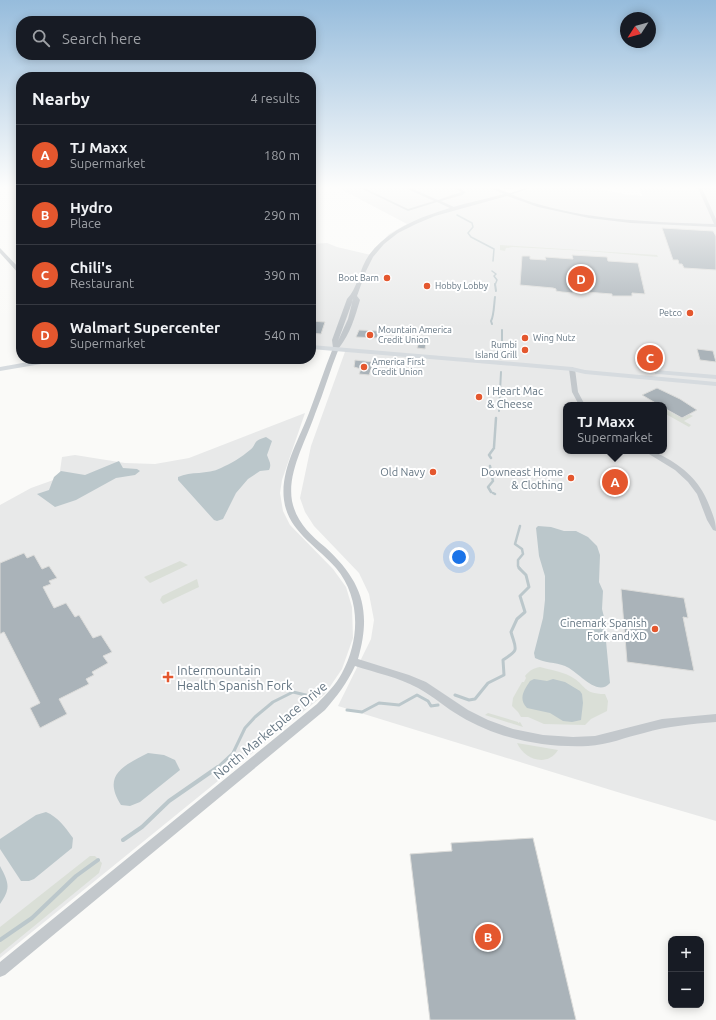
<!DOCTYPE html>
<html lang="en">
<head>
<meta charset="utf-8">
<style>
  body { margin:0; font-family:Ubuntu,sans-serif; background:#20242c; color:#f1f3f6 }
  .controls { position:absolute; right:12px; bottom:12px; display:grid; overflow:hidden; border-radius:8px; box-shadow:0 2px 10px #0003 }
  .controls button { width:36px; height:36px; display:grid; place-items:center; padding:0; border:0; border-bottom:1px solid #363941; background:#171b24; color:#f1f3f6; font:20px sans-serif }
  .compass { position:absolute; left:620px; top:12px; width:36px; height:36px; border-radius:50%; background:#171b24; box-shadow:0 2px 10px #0003; rotate:234deg }
  .you { position:absolute; left:459px; top:557px; width:14px; height:14px; margin:-10px; border:3px solid #fff; border-radius:50%; background:#1a73e8; box-shadow:0 0 0 6px #1a73e833 }
  .badge { display:grid; place-items:center; width:26px; height:26px; border-radius:50%; background:#e4572e; color:#fff; font-size:13px; font-weight:700 }
  .pin { position:absolute; translate:-50% -50%; border:2px solid #fff; box-shadow:0 1px 4px #0006 }
  .popup { position:absolute; left:563px; top:402px; width:104px; height:52px; box-sizing:border-box; display:grid; place-content:center; border-radius:8px; background:#171b24; filter:drop-shadow(0 1px 3px #0005); font-size:13px; white-space:nowrap; color:#9ea1a6 }
  .popup b { font-size:15px; color:#f1f3f6 }
  .popup::after { content:''; position:absolute; left:50%; top:100%; margin-left:-8px; border:8px solid transparent; border-top-color:#171b24 }
  .list { margin:0; padding:0; list-style:none }
  h2 { display:flex; justify-content:space-between; align-items:center; height:52px; margin:0; padding:0 16px; font-size:17px }
  h2 small { font-size:13px; font-weight:400; color:#9ea1a6 }
  .list li { display:grid; grid-template-columns:26px 1fr auto; gap:12px; align-items:center; box-sizing:border-box; height:60px; padding:0 16px; border-top:1px solid #363941 }
  .list b { display:block; font-size:15px; white-space:nowrap }
  .list p { margin:0; font-size:13px; white-space:nowrap; color:#9ea1a6 }
  .list em { font-size:13px; font-style:normal; color:#9ea1a6 }
  .icon { flex:none; width:22px; height:22px; fill:none; stroke:currentColor; stroke-width:2; stroke-linecap:round; stroke-linejoin:round }
  .map { position:relative; flex:none; width:716px; height:1020px; overflow:hidden }
  .search { position:absolute; background:#171b24; box-shadow:0 2px 10px #0003; left:16px; top:16px; width:300px; height:44px; display:flex; align-items:center; gap:10px; box-sizing:border-box; padding:0 14px; border-radius:16px; color:#9ea1a6; font-size:15px }
  .panel { position:absolute; background:#171b24; box-shadow:0 2px 10px #0003; left:16px; top:72px; width:300px; height:292px; border-radius:16px }
  .map>svg:first-child { display:block }
  .built { fill:#e8e9e9; fill-rule:evenodd }
  .green { fill:#dadfd7 }
  .water { fill:#bbc7cb }
  .lines { fill:none; stroke-linecap:round; stroke-linejoin:round }
  .stream-far4 { stroke:#bbc7cb; stroke-width:1.5 }
  .stream-far3 { stroke:#bbc7cb; stroke-width:2 }
  .stream-far2 { stroke:#bbc7cb; stroke-width:2.5 }
  .stream-far1 { stroke:#bbc7cb; stroke-width:3 }
  .stream { stroke:#bbc7cb; stroke-width:4 }
  .building { fill:#aab3b9; stroke:#dcdcda }
  .minor { fill:#c3c8cc; fill-rule:evenodd }
  .tertiary { fill:#c3c8cc; fill-rule:evenodd }
  .secondary { fill:#d6dbdf; fill-rule:evenodd }
  .poi-dot { fill:#e4572e; stroke:#fff; stroke-width:1.5 }
  .labels { text-anchor:middle; stroke-width:4; stroke-linejoin:round; paint-order:stroke }
  .far-poi-label { font-size:9px; fill:#657683; stroke:#fff; text-anchor:start }
  .poi-label { font-size:11px; fill:#657683; stroke:#fff; text-anchor:end }
  .near-poi-label { font-size:13px; fill:#657683; stroke:#fff; text-anchor:start }
  .near-street-label { font-size:13px; fill:#657683; stroke:#fff }
</style>
</head>
<body>
<div class="map">
<svg width="716" height="1020" viewBox="0 0 716 1020">
  <rect width="100%" height="100%" fill="#fafaf8"/>
  <!-- built -->
  <path class="built" d="M335,186H492L514,194L541,186H583L630,195L642,196L639,188L701,191L699,186H716V821L627,795L338,706L371,639L374,620L369,594L359,573L314,526L305,512L300,498L311,446L346,349L311,348V244L327,243L337,247L371,255L389,234L407,224ZM566,405H664V451H566Z
    M305,413L282,480L280,493L283,511L290,525L333,569L346,587L352,607L353,638L342,669L325,694L0,958V505L31,488L59,478L62,457L75,455L125,463L155,464L189,458Z"/>
  <!-- green -->
  <path class="green" d="M500,245L657,255L658,257L588,251L513,247L506,248L505,251L500,250Z
    M664,409L682,418L689,414L693,416L684,421L691,425L689,427L664,413Z
    M180,561L188,565L150,583L144,577Z
    M197,579L199,587L163,604L160,600L162,596Z
    M540,667C550,670 560,671 570,676C587,685 582,694 605,694L608,701L607,711L591,719L585,725L544,724L528,717H521L518,712L512,706L513,698L522,682H524L526,678L525,676C529,671 533,668 540,667Z
    M488,713L518,722V723L520,722L523,727L485,715Z
    M517,743L558,750C547,768 524,759 517,743Z
    M90,856H95L102,863L99,873L0,954V927Z"/>
  <!-- water -->
  <path class="water" d="M266,437L272,441L267,455C269,461 272,464 269,470L260,471L248,479L236,493L223,519L217,521L214,520L178,480V477C191,471 207,475 221,468C230,464 242,457 250,450C258,443 251,442 266,437Z
    M119,461L123,468L137,469L140,471L135,475L116,478L76,500L55,507L37,494L49,490L54,477L61,471L85,475Z
    M538,526L551,527L564,531H576L588,537L597,546L600,555L599,582L603,591L602,609L606,625V641L610,683C597,698 578,671 565,666C555,662 544,663 535,658L534,653L543,618L545,600V576L539,556L536,528Z
    M534,679L547,681L553,679L565,682L580,691L582,694L583,703L581,720L572,722L563,721L550,713L527,708C518,699 524,690 530,681Z
    M148,753L164,755L175,760L180,770L140,802L130,806L121,805C102,775 123,766 148,753Z
    M46,812C58,817 65,827 73,838L72,848L34,879L29,881H21L0,849V839L36,815Z
    M0,866C9,883 11,888 0,904Z"/>
  <g class="lines">
    <!-- stream-far4 -->
    <path class="stream-far4" d="M503,186L505,188H512
      M457,215L472,223L473,227L468,233L471,237L494,249L493,261
      M492,271L496,274L494,276L497,280L495,285"/>
    <!-- stream-far3 -->
    <path class="stream-far3" d="M495,284L496,291
      M492,324L491,321C494,316 494,304 495,297
      M502,330V353
      M499,411L501,372"/>
    <!-- stream-far2 -->
    <path class="stream-far2" d="M494,447L496,418
      M491,458L489,455L494,448
      M490,466L491,471
      M491,473L493,481L488,487L491,492
      M493,493L495,494
      M520,526L515,544L522,549L523,554L518,560V566L520,569"/>
    <!-- stream-far1 -->
    <path class="stream-far1" d="M455,695L469,700L475,699L488,683L504,675L503,660C520,649 516,650 511,632L517,619L525,612L520,596L529,587L526,575L519,568
      M347,710L362,712L379,703L399,705L417,695L428,701L431,706L438,705
      M217,768L233,753L245,728L255,717L273,702L293,692L310,696"/>
    <!-- stream -->
    <path class="stream" d="M123,840L142,827L169,801L218,767
      M0,940L32,918L76,876L98,860"/>
  </g>
  <!-- building -->
  <path class="building" d="M662,228L713,231L716,236V270L684,268L682,264H679L678,260H673Z
    M572,255L607,257L608,261L638,263L645,294L632,293V296H612V294L573,291V293L562,292L556,291V289L553,288L520,285L522,256H530V259L546,260L545,257L573,259Z
    M311,321L325,322L321,334L311,333Z
    M359,330L379,331L377,338L356,337Z
    M421,337H427L425,349L417,348Z
    M697,349L713,351L716,362L700,360Z
    M640,351L657,353L659,363L643,362Z
    M355,360L374,362L369,375L359,374L361,369L354,367Z
    M657,388L680,399L697,410L682,418L664,408V405H659L642,395Z
    M24,553L27,558L34,555L42,569L49,566L57,578L49,581L51,584L43,587L54,608L66,603L75,617L79,615L93,638L101,635L112,652L103,656L108,663L92,672L94,675L86,679L89,684L59,699L67,714L40,728L30,708L40,703L4,632L0,634V563Z
    M621,589L684,598L688,618L683,617L694,671L627,662Z
    M533,838L576,1020H430L410,854L452,851L451,843Z"/>
  <g class="lines">
    <!-- minor -->
    <path class="minor" d="M356,186H360L408,209L434,201L403,187L402,186H406L438,200L461,192L451,186H455L466,192L462,195L441,201L456,208V210H454L437,202L408,211Z
      M532,186H537L510,195L507,194Z"/>
    <!-- tertiary -->
    <path class="tertiary" d="M485,186H490C507,192 523,200 541,205C597,221 656,222 714,224L697,186H701L716,219V227L631,223L589,218L538,207L507,196L435,216L416,224L398,233L384,244L373,257L366,271L357,296L360,300C355,317 350,334 339,348C330,370 324,392 315,414C306,441 287,472 292,501C296,521 310,535 325,547C362,581 372,610 358,659L409,675L426,682L468,710L488,720L513,729L543,735L573,737L595,736L662,719L716,714V722C692,724 668,726 644,733C626,737 608,745 588,746C545,748 498,739 460,716C446,708 433,696 418,688C398,677 376,673 355,666C347,683 337,696 325,710L5,975L0,977V962L317,704C326,694 336,685 342,673C360,640 361,598 336,568C317,546 288,531 284,500C280,470 299,440 309,413C317,392 324,370 333,348L332,340L347,299C358,288 359,269 369,255C398,216 459,206 504,194ZM353,299L348,319L338,341L353,300Z
      M0,248L21,270V275L19,274L0,253Z
      M572,367L575,369L578,392L585,405H579L572,392L569,369Z
      M644,451C656,451 661,455 670,460C691,473 703,487 711,510C714,518 716,523 716,531L713,530L707,520L697,494L688,482L675,470Z"/>
    <!-- secondary -->
    <path class="secondary" d="M311,345L572,367L585,370L716,382V386L585,374L572,371L311,349Z
      M45,359H63L59,361L0,371V367Z
      M655,370L716,375V379L658,374H655Z"/>
  </g>
  <!-- sky -->
  <linearGradient id="sky" x2="0" y2="1"><stop stop-color="#96bcdc"/><stop offset="0.57" stop-color="#fdfdfc"/><stop offset="1" stop-color="#fdfdfc" stop-opacity="0"/></linearGradient>
  <rect width="716" height="328" fill="url(#sky)"/>
  <!-- markers -->
  <g class="poi-dot">
    <circle cx="387" cy="278" r="4"/>
    <circle cx="427" cy="286" r="4"/>
    <circle cx="690" cy="313" r="4"/>
    <circle cx="370" cy="335" r="4"/>
    <circle cx="525" cy="338" r="4"/>
    <circle cx="525" cy="350" r="4"/>
    <circle cx="364" cy="367" r="4"/>
    <circle cx="479" cy="397" r="4"/>
    <circle cx="433" cy="472" r="4"/>
    <circle cx="571" cy="478" r="4"/>
    <circle cx="655" cy="629" r="4"/>
    <path d="M166 671h4v4h4v4h-4v4h-4v-4h-4v-4h4z"/>
  </g>
  <g class="labels">
    <!-- far-poi labels -->
    <g class="far-poi-label">
      <text x="379" y="281" text-anchor="end">Boot Barn</text>
      <text x="435" y="289">Hobby Lobby</text>
      <text x="682" y="316" text-anchor="end">Petco</text>
      <text x="378" y="333">Mountain America<tspan x="378" dy="10">Credit Union</tspan></text>
      <text x="533" y="341">Wing Nutz</text>
      <text x="517" y="348" text-anchor="end">Rumbi<tspan x="517" dy="10">Island Grill</tspan></text>
      <text x="372" y="365">America First<tspan x="372" dy="10">Credit Union</tspan></text>
    </g>
    <!-- poi labels -->
    <g class="poi-label">
      <text x="487" y="395" text-anchor="start">I Heart Mac<tspan x="487" dy="13">&amp; Cheese</tspan></text>
      <text x="425" y="476">Old Navy</text>
      <text x="563" y="476">Downeast Home<tspan x="563" dy="13">&amp; Clothing</tspan></text>
      <text x="647" y="627">Cinemark Spanish<tspan x="647" dy="13">Fork and XD</tspan></text>
    </g>
    <!-- near-poi labels -->
    <g class="near-poi-label">
      <text x="177" y="675">Intermountain<tspan x="177" dy="15">Health Spanish Fork</tspan></text>
    </g>
    <!-- near-street labels -->
    <g class="near-street-label">
      <text transform="translate(270 730) rotate(-40)" y="5">North Marketplace Drive</text>
    </g>
  </g>
</svg>
<div class="controls">
<button>+</button>
<button>−</button>
</div>
<svg class="compass" viewBox="-18 -18 36 36"><path d="M0-13l5 13h-10z" fill="#e53935"/><path d="M0 13l5-13h-10z" fill="#9ea1a6"/></svg>
<div class="you"></div>
<div class="pin badge" style="left:615px;top:482px">A</div>
<div class="popup"><b>TJ Maxx</b>Supermarket</div>
<div class="pin badge" style="left:488px;top:937px">B</div>
<div class="pin badge" style="left:650px;top:358px">C</div>
<div class="pin badge" style="left:581px;top:279px">D</div>
<div class="search"><svg class="icon" aria-label="search" viewBox="0 0 24 24"><circle cx="10" cy="10" r="6"/><path d="M15 15l6 6"/></svg>Search here</div>
<section class="panel">
<h2>Nearby<small>4 results</small></h2>
<ul class="list">
<li><span class="badge">A</span><div><b>TJ Maxx</b><p>Supermarket</p></div><em>180 m</em></li>
<li><span class="badge">B</span><div><b>Hydro</b><p>Place</p></div><em>290 m</em></li>
<li><span class="badge">C</span><div><b>Chili's</b><p>Restaurant</p></div><em>390 m</em></li>
<li><span class="badge">D</span><div><b>Walmart Supercenter</b><p>Supermarket</p></div><em>540 m</em></li>
</ul>
</section>
</div>
</body>
</html>
